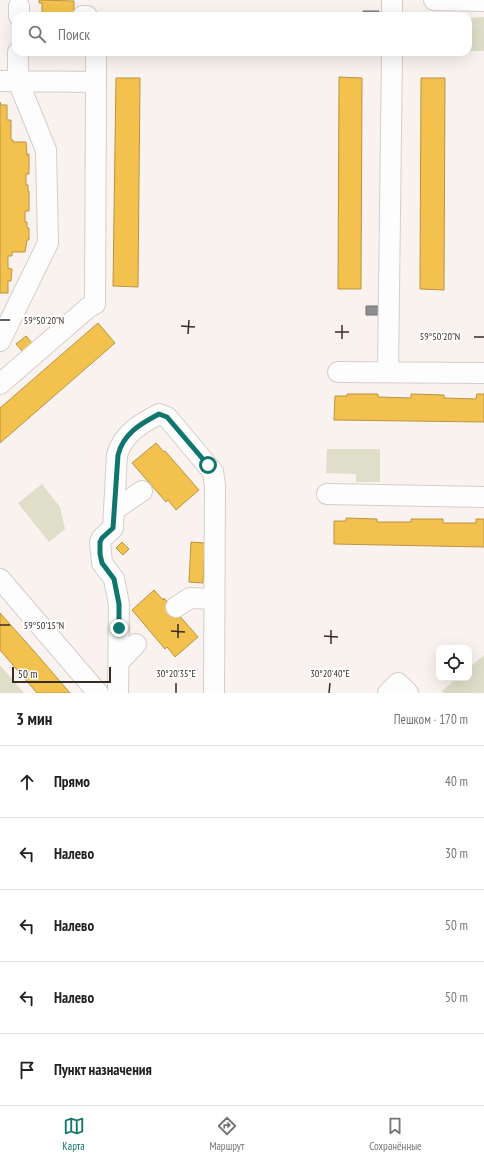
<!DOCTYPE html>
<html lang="ru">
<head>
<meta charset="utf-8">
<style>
  body { margin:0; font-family:"PT Sans Narrow",sans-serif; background:#f2f2f2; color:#202124 }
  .controls { position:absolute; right:12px; bottom:12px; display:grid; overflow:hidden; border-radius:8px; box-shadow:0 4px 16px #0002 }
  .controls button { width:36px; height:36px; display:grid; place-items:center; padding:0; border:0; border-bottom:1px solid #e0e0e0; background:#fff; color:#202124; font:20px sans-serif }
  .scale { position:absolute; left:12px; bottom:10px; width:99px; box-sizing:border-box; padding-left:4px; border:2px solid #372b26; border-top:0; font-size:11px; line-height:14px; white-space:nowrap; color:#372b26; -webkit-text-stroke:3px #fff; paint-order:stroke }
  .stop { position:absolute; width:12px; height:12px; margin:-9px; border:3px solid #0f766e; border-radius:50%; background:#fff }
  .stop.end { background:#0f766e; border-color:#fff; box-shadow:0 1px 4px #0008 }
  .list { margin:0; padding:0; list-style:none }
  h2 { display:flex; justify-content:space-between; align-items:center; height:52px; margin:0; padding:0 16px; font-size:17px }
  h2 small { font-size:13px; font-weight:400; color:#757577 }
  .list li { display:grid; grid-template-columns:26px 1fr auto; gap:12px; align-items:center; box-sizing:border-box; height:72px; padding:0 16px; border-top:1px solid #e0e0e0 }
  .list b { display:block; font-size:15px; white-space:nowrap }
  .list em { font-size:13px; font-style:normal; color:#757577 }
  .icon { flex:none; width:22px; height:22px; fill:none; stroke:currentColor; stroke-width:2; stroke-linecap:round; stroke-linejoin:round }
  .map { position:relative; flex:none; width:484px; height:693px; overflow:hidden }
  .search { position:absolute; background:#fff; box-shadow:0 4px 16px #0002; left:12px; right:12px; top:12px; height:44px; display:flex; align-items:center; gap:10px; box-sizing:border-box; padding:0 14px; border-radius:12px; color:#757577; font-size:15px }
  .sheet { height:412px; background:#fff }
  nav { display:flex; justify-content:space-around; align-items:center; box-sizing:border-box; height:56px; border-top:1px solid #e0e0e0; background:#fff; font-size:11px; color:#757577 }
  nav a { display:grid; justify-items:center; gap:2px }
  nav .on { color:#0f766e }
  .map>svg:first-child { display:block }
  .green { fill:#dfdec9 }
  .homes { fill:#f2c14e; stroke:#ba9442 }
  .industry { fill:#8d8d92; stroke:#737072 }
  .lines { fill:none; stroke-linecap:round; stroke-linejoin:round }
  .minor-casing { stroke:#d6cdca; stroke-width:22 }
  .minor { stroke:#fefdfd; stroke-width:20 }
  .route { stroke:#0f766e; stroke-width:5 }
  .ticks { fill:none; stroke:#372b26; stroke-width:1.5 }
  .ticks-label { font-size:10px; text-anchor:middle; fill:#372b26; stroke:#fff; stroke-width:4; stroke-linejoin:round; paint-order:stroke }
</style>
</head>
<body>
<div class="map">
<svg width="484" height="693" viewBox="0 0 484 693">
  <rect width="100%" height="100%" fill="#f9f2ef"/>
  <!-- green -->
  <path class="green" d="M484,17V51H468V18Z
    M327,449H380V482H356V474L326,473Z
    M42,484L60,507L65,529L49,542L18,503Z
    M484,655V693H444L442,691L457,678H469V668Z
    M0,665L24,693H0Z"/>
  <!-- homes -->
  <path class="homes" d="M39,0L74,1V13L78,14V16H42V3H39Z
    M339,77L362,78L361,289H338Z
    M116,78H140L138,287L113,286Z
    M421,78H445L444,290L420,289Z
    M0,102L1,105H7V120H11V140H13V142H26L27,155L29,154V174H26V185H28V191H29V211H25V222H27V228H29V240H27L25,252H12V256H8V268L12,269L11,281H8V293H0Z
    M98,323L115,343L0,443V408Z
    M26,336L32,343L23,352L16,344Z
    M347,394H378V397L411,398V394L444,395V398L476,399L477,394H484V422L334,420L335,396H347Z
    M156,443L164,452L165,451L199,490L176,510L168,500L166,502L132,463Z
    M346,518L377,519V522H411V519H443V523H476V519H484V547L334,544V521H346Z
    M122,542L129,549L123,555L116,548Z
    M191,542L205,543L203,583L189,582Z
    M154,590L163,600L164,598L198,637L175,657L167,647L165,649L132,610Z
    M0,613L33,650L70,693H37L0,650Z"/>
  <!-- industry -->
  <path class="industry" d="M363,11H379V16H363Z
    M364,52H379V54H364Z
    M366,306H381V315H366Z"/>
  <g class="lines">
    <!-- minor casing -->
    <g class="minor-casing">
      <path id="minor" d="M392,0V16
        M434,0L484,1
        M19,16V6
        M83,16H87
        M0,81L96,82L95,304L89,307L0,384
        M96,82V52
        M0,341L48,243L46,150L18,81V52
        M338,372L484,373
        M388,372L392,52
        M327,494L484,497
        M114,510L142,491
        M0,579L98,693
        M176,607L190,598L214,599
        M119,662L136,644
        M118,693L119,604L114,579L102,563L100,542L102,538L113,528L117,455C123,434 140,424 159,414L167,417L213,472L215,485L214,693
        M388,693L398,683L408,693"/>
    </g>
    <!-- minor -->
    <use href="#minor" class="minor"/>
  </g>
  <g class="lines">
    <!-- route -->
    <path class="route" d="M119,628V604L114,579L102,563L100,554V542L102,538L113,528L118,455C123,434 140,424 159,414L167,417L208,465"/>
  </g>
  <!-- ticks -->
  <path class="ticks" d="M0,320H10M181,326L195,327M335,332H349M188,334L189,320M474,337H484M342,339V325M0,625H10M171,631L185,632M324,636L338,637M178,638V624M331,644V630M176,693V683M329,693L330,683"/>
  <g class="ticks-label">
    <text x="44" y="324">59°50'20"N</text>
    <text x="440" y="340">59°50'20"N</text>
    <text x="44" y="629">59°50'15"N</text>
    <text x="176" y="677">30°20'35"E</text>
    <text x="330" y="677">30°20'40"E</text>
  </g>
</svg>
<div class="controls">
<button><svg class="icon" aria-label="locate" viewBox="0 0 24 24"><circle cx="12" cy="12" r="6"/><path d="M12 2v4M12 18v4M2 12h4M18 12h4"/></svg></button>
</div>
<div class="scale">50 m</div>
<div class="stop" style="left:208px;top:465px"></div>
<div class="stop end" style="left:119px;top:628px"></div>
<div class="search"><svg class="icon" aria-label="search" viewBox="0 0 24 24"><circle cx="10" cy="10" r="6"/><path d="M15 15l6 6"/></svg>Поиск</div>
</div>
<section class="sheet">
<h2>3 мин<small>Пешком · 170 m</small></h2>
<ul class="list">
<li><svg class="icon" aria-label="ahead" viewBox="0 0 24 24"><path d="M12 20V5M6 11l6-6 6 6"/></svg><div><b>Прямо</b></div><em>40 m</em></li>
<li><svg class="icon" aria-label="left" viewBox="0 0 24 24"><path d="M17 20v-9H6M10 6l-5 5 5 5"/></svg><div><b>Налево</b></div><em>30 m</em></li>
<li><svg class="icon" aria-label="left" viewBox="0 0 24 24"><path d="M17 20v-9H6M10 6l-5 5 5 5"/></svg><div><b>Налево</b></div><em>50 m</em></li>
<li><svg class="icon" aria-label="left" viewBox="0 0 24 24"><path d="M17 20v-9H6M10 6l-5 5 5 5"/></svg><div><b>Налево</b></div><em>50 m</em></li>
<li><svg class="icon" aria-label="arrive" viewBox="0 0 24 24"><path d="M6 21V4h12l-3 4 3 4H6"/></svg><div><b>Пункт назначения</b></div></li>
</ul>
</section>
<nav>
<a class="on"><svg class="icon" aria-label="map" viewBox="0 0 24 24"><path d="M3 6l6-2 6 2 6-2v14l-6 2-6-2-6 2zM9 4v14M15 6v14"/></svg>Карта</a>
<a><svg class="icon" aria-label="directions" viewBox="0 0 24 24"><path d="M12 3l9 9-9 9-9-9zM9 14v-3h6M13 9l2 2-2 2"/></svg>Маршрут</a>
<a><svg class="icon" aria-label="saved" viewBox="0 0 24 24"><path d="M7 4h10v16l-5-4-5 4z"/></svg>Сохранённые</a>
</nav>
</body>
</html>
